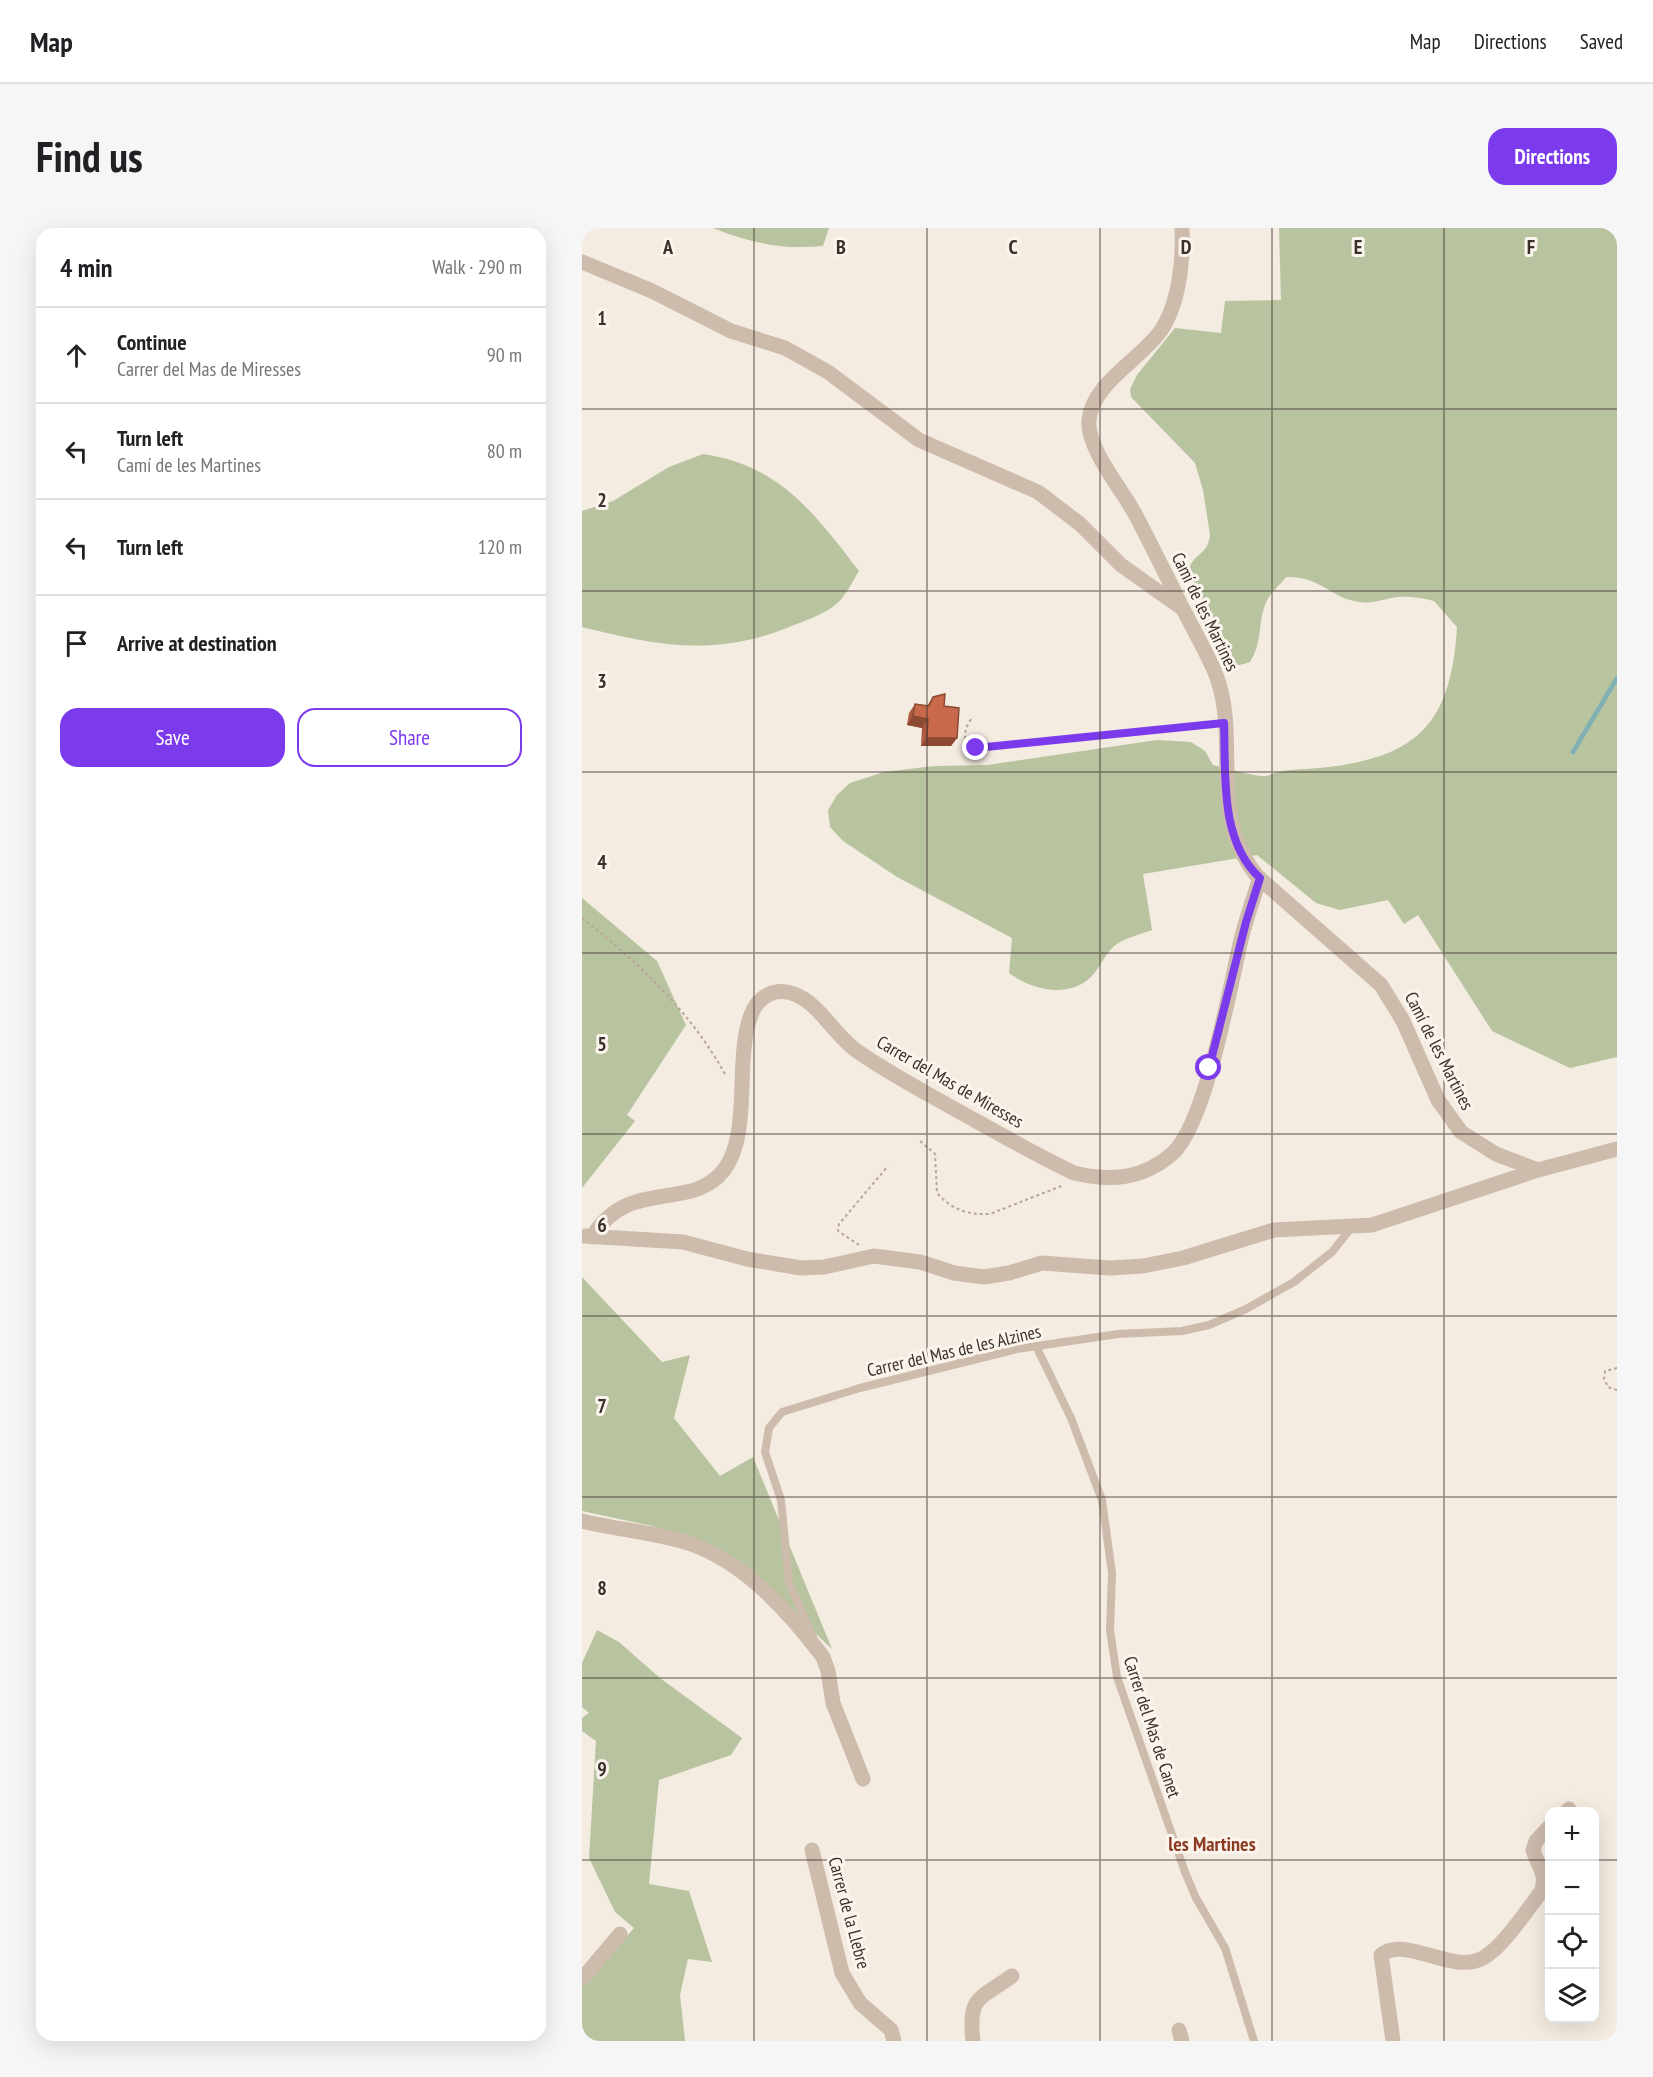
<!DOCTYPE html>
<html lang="en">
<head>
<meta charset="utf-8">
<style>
  body { margin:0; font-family:"PT Sans Narrow",sans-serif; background:#f6f6f6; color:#202124 }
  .controls { position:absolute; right:18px; bottom:18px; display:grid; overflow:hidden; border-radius:12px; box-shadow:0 6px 24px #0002 }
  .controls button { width:54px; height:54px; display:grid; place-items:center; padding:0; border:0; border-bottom:2px solid #e0e0e0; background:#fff; color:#202124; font:30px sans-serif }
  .stop { position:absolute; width:18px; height:18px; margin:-14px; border:4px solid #7c3aed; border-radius:50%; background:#fff }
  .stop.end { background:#7c3aed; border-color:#fff; box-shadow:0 2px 6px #0008 }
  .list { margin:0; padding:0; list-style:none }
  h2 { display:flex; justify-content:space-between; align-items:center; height:78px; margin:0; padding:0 24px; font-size:26px }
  h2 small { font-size:20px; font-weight:400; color:#757577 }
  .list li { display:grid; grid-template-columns:39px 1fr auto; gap:18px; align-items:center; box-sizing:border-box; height:96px; padding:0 24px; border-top:2px solid #e0e0e0 }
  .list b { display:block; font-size:22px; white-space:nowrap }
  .list p { margin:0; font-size:20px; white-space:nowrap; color:#757577 }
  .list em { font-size:20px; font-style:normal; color:#757577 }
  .actions { display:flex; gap:12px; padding:18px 24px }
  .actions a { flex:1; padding:14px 0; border:2px solid #7c3aed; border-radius:18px; text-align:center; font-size:21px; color:#7c3aed }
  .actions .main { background:#7c3aed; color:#fff }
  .icon { flex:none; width:33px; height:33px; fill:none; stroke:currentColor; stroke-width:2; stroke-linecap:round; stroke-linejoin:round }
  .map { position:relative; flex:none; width:1035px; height:1813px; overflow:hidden; border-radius:18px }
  header { display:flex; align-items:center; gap:36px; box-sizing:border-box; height:84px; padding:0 30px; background:#fff; border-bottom:2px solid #e0e0e0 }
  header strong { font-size:28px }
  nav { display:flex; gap:33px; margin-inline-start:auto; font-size:21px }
  .intro { display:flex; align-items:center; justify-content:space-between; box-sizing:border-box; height:144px; padding:0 36px }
  h1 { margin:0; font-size:42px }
  .button { padding:15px 27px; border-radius:18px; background:#7c3aed; color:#fff; font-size:21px; font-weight:700 }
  main { display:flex; gap:36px; padding:0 36px }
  aside { flex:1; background:#fff; border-radius:18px; box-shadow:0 6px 24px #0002 }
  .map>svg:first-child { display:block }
  .green { fill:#b8c4a0 }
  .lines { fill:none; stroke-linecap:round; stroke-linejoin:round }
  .stream { stroke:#7fb0b2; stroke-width:4.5 }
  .path { stroke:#b9a596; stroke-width:2; stroke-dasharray:3 3; stroke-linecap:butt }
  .service { stroke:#cdbbac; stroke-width:8 }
  .minor { stroke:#cdbbac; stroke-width:15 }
  .wall { fill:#ac5a40 }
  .shaded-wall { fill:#8c4a34 }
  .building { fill:#c8694b; stroke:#8c4a34; stroke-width:1.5 }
  .route { stroke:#7c3aed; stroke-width:8 }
  .grid { fill:none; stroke:#3b302b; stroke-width:1.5; stroke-opacity:0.55 }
  .labels { text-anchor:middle; stroke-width:6; stroke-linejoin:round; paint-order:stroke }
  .street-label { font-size:18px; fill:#3b302b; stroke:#fbf5ee }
  .neighbourhood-label { font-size:20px; font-weight:bold; fill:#8c3b22; stroke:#fbf5ee }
  .grid-label { font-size:20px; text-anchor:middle; font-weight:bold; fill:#3b302b; stroke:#fbf5ee; stroke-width:6; stroke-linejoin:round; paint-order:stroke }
</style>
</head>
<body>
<header>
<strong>Map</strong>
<nav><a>Map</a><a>Directions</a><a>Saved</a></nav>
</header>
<div class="intro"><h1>Find us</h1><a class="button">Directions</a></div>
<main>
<aside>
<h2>4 min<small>Walk · 290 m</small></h2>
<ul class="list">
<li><svg class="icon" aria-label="ahead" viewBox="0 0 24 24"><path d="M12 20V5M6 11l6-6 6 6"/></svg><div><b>Continue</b><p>Carrer del Mas de Miresses</p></div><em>90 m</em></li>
<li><svg class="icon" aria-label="left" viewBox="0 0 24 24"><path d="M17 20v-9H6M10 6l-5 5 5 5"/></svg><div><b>Turn left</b><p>Camí de les Martines</p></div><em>80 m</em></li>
<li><svg class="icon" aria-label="left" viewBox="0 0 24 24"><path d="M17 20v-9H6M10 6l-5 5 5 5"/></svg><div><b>Turn left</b></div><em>120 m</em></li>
<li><svg class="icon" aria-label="arrive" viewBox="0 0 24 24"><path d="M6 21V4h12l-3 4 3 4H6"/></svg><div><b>Arrive at destination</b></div></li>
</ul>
<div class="actions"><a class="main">Save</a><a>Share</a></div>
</aside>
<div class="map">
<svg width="1035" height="1813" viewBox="0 0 1035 1813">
  <rect width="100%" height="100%" fill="#f4ebe1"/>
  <!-- green -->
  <path class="green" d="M131,0H247L241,18C201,22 168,15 131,0Z
    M697,0H1035V829L988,840L910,803L836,687L822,696L806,672L758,682L734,675L675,627L561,646L570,702C559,706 544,710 535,716C524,723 518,740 509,749C486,771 449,762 427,745L430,710L315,649L261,613L248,599L246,582L255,567L268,555L302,544L352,538L405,537L575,512L609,514L623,523L631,537C647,540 663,547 680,548C686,549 691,545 697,544C710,541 725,541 738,540C834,530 869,498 875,399L852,373C840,370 828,368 815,369C803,371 790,376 778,374C749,371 740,348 704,349C697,358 687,366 683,377C676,396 680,416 668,434C655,439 645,439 635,428C628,407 600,361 607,341C612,325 626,327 628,307L621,262L613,235L549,169L548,161L555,147L593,100L639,105L643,73L699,72Z
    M121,226C198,237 233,286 277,343C270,354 263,370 253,377C241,387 222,393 207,399C133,429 76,418 0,399V283L31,273L87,239Z
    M0,670L75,733L104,797L45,887L53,893L0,960Z
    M0,1049L80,1134L108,1127L92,1190L138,1248L171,1229L250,1421L154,1331L70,1298L0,1283Z
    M15,1402L37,1414L78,1450L160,1510L149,1527L77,1552L67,1656L107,1663L130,1734L106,1731L98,1767L103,1813H0V1759L52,1700L33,1684L7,1630L14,1513L0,1503V1490L7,1485L0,1479V1435Z"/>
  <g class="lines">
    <!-- stream -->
    <path class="stream" d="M991,524L1035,450"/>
    <!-- path -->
    <path class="path" d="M389,491C381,504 379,515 395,521L629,497
      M0,690C56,734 110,785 144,848
      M338,913L353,926L355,965C370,982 386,987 408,986L482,957
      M277,1017L256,1003L257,996L306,938
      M1035,1140L1023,1143L1022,1151L1026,1159L1035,1162"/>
    <!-- service -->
    <path class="service" d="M454,1118L489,1190L520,1272L530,1345L528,1402L535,1449L603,1644L614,1670L643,1720L672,1813
      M231,1409L207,1355L199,1272L183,1224L187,1200L200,1184L278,1160L435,1121L536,1106L600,1103L627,1097L664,1081L712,1054L750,1024L769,1000"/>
    <!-- minor -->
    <path class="minor" d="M600,0C601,33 598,72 580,101C561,130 510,155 507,192C504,219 539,260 552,284C567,312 581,341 595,369C607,394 621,417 632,442C661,510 623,582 675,648L799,757L821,793L856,872L879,904L914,926L956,942
      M0,34L70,63L149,103L203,120L246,144L337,212L456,264L498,296L539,337L601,381
      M3,1008L101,1014L165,1031L219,1040L242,1039L292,1028L338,1034L372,1045L402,1049L427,1045L460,1035L528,1040L561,1038L601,1030L692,1002L790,997L956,942L1035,921
      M10,1009C47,948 108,985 142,942C170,905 152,832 169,787C176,768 193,759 212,766C237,775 253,808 275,823C305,844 337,861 369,879C409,901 450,925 492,945C529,954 562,951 591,925C624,894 648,759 659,712C664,691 671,671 678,650
      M0,1293C36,1302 74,1304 109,1316C163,1335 207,1384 241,1429L246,1443L251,1475L281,1551
      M984,1584L987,1581
      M230,1622L260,1745L278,1775L309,1802L312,1813
      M0,1751L38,1706
      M597,1802L600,1813
      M391,1813C386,1769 396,1772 430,1748
      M811,1813L799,1727C824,1707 870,1747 901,1730C922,1718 944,1683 959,1664C966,1646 956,1639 951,1622L954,1613L968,1598"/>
  </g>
  <!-- wall -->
  <path class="wall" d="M351,469L362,478L375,510L369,518H339L340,500L325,497L327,485L333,476L345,478Z"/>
  <!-- shaded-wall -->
  <path class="shaded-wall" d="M331,488L346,491L340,500L325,497Z
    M345,510H375L369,518H339Z"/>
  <!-- building -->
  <path class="building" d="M363,466L362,478L377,480L375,510H345L346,491L331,488L333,476L347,478L351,469Z"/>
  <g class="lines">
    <!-- route -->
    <path class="route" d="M394,520L642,495C644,546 637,612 678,650L664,694L627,840"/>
  </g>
  <!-- grid -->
  <path class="grid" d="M172,0V1813M345,0V1813M518,0V1813M690,0V1813M862,0V1813M0,181H1035M0,363H1035M0,544H1035M0,725H1035M0,906H1035M0,1088H1035M0,1269H1035M0,1450H1035M0,1632H968M1012,1632H1035"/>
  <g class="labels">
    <!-- street labels -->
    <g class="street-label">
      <text transform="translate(623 384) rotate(64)" y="6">Camí de les Martines</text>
      <text transform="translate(857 823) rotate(63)" y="6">Camí de les Martines</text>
      <text transform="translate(368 854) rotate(30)" y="6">Carrer del Mas de Miresses</text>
      <text transform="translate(372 1123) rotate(-13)" y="6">Carrer del Mas de les Alzines</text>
      <text transform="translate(570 1499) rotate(72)" y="6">Carrer del Mas de Canet</text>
      <text transform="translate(267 1685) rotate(75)" y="6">Carrer de la Llebre</text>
    </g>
    <!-- neighbourhood labels -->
    <g class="neighbourhood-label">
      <text x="630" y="1623">les Martines</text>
    </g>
  </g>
  <g class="grid-label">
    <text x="86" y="26">A</text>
    <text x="259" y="26">B</text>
    <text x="431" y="26">C</text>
    <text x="604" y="26">D</text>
    <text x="776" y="26">E</text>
    <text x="949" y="26">F</text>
    <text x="20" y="97">1</text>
    <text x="20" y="279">2</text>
    <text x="20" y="460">3</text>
    <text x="20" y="641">4</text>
    <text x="20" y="823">5</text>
    <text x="20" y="1004">6</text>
    <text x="20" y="1185">7</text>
    <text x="20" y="1367">8</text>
    <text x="20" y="1548">9</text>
  </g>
</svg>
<div class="controls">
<button>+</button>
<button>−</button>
<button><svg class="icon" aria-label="locate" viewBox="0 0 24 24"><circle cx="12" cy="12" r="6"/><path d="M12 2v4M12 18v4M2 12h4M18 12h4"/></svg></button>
<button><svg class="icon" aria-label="layers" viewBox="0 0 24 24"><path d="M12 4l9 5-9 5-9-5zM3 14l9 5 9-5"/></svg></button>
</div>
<div class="stop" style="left:627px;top:840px"></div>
<div class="stop end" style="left:394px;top:520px"></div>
</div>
</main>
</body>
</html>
